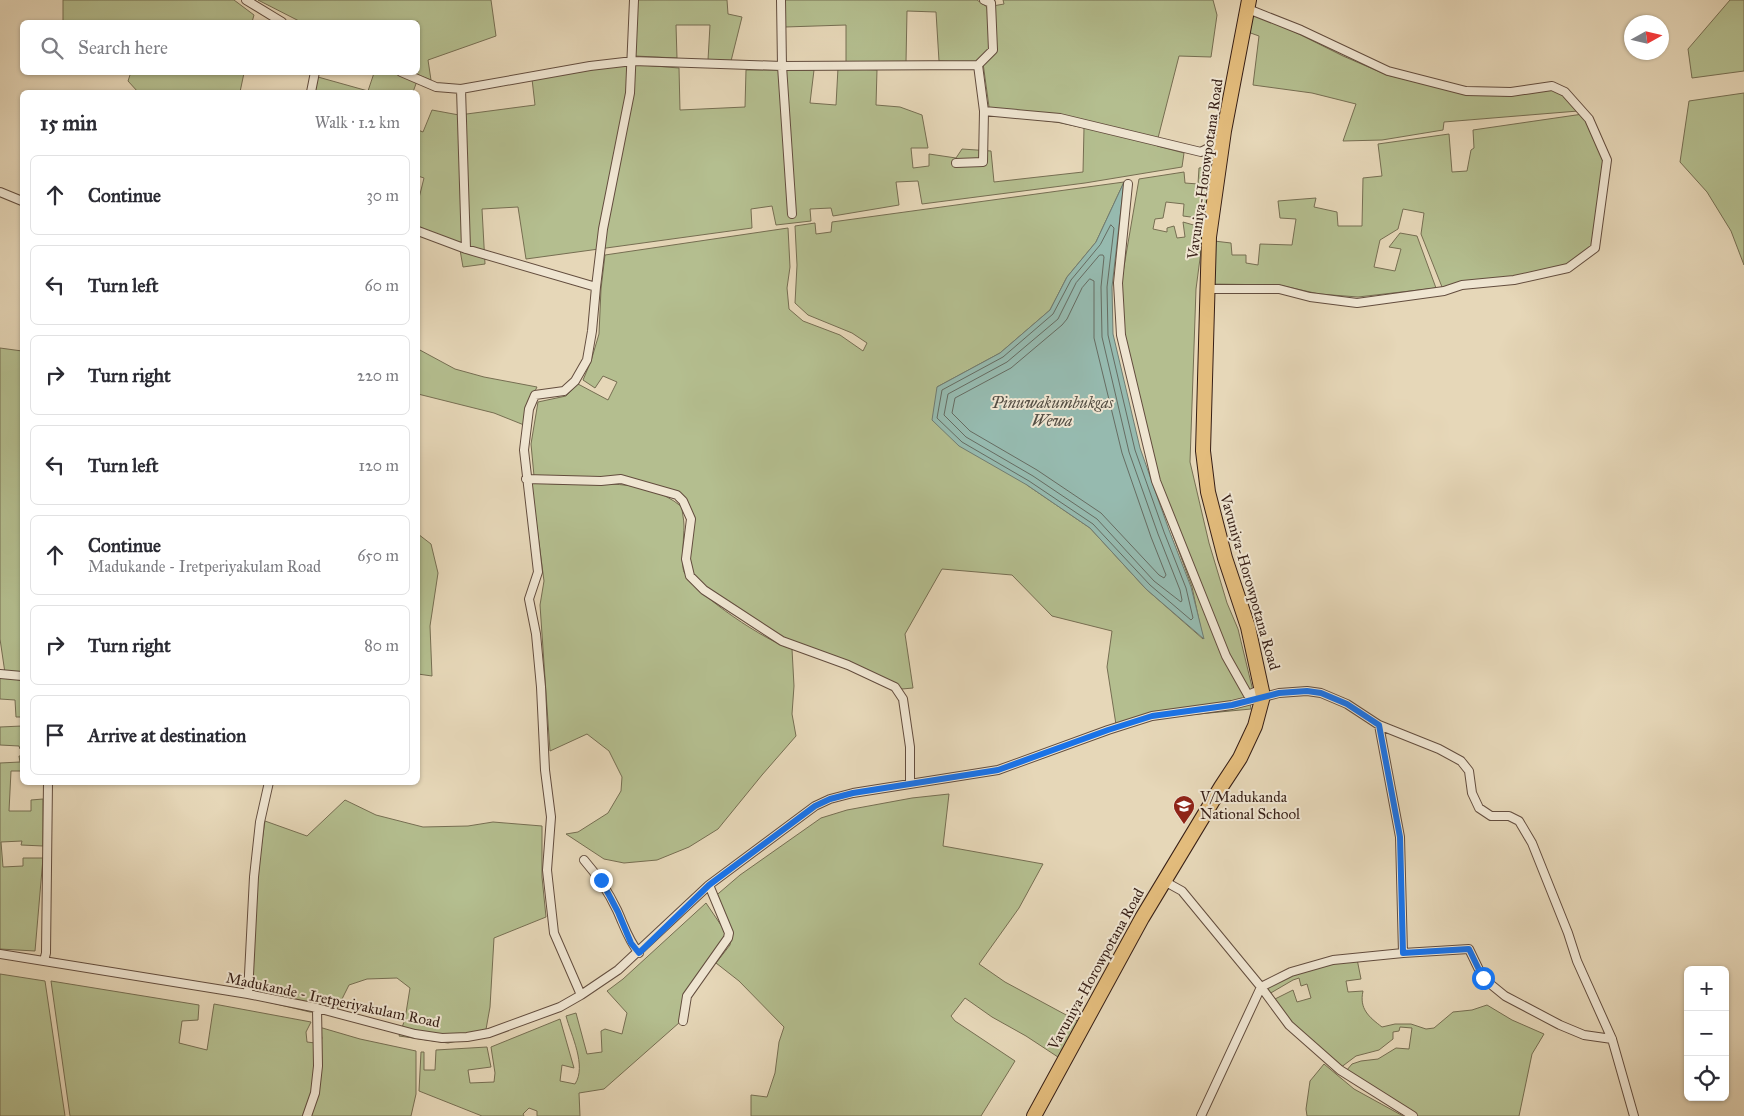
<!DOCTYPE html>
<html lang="en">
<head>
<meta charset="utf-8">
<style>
  body { margin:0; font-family:"IM FELL Great Primer",serif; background:#f7f7f7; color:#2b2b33 }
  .controls { position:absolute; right:15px; bottom:15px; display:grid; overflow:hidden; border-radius:8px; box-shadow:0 1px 4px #0004 }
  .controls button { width:45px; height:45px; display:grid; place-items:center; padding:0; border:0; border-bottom:1px solid #e1e1e2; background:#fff; color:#2b2b33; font:25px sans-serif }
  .compass { position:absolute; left:1624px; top:15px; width:45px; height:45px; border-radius:50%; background:#fff; box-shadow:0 1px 4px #0004; rotate:82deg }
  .stop { position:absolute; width:15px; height:15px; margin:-11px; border:4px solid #1a73e8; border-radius:50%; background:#fff }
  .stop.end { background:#1a73e8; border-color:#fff; box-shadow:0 1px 5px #0008 }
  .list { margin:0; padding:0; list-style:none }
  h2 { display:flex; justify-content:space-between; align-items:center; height:65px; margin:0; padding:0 20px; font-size:21px }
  h2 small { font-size:16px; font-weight:400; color:#7c7c81 }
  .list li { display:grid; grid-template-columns:32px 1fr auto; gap:15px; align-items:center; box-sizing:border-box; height:80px; margin:0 10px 10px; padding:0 10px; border:1px solid #e1e1e2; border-radius:8px }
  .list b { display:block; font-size:19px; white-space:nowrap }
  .list p { margin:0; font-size:16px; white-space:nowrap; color:#7c7c81 }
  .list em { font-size:16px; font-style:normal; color:#7c7c81 }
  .icon { flex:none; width:28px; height:28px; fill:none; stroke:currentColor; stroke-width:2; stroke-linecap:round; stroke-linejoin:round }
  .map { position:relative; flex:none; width:1744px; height:1116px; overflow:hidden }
  .search { position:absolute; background:#fff; box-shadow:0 1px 4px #0004; left:20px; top:20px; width:400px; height:55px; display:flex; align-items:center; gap:12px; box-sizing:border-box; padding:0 18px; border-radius:8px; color:#7c7c81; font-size:19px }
  .panel { position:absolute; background:#fff; box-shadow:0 1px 4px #0004; left:20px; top:90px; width:400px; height:695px; border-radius:8px }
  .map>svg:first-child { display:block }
  .green { fill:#b4be8f; stroke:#766e52 }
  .water { fill:#96baaf; stroke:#707c72 }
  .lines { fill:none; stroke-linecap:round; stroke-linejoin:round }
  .shore { stroke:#666c62; stroke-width:1 }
  .minor-casing { stroke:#634d3e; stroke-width:10 }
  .trunk-casing { stroke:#371f16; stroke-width:16 }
  .minor { stroke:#efe5d1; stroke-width:8 }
  .trunk { stroke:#e3bc7c; stroke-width:14 }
  .route { stroke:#1a73e8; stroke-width:6 }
  .labels { text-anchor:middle; stroke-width:4; stroke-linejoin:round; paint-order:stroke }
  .street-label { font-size:15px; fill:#371f16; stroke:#efe5d1 }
  .poi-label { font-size:15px; fill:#371f16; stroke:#efe5d1; text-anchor:start }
  .water-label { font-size:16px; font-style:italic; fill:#544e44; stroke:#efe5d1 }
</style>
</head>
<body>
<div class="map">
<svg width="1744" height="1116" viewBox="0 0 1744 1116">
  <rect width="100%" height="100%" fill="#e6d7b8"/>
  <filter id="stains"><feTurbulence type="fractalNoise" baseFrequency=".004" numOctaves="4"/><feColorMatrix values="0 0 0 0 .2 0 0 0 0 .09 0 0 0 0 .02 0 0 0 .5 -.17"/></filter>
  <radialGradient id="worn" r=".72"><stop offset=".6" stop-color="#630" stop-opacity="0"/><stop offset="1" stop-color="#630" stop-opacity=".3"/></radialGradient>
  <!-- green -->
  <path class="green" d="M63,0H234L254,15L252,22H63Z
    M258,0H491L496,36L428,60L431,80L413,73L418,72V22H301Z
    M636,0H727L728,14L742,17L731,61L708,60L710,25H676L677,58L635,56Z
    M785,0H977L987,7L1004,4L1003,0H1213L1217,15L1211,57L1179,56L1158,138L1157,146L1184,153L1182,167L1085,183L922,204L918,181L896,182L899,205L833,216L831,208L810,209L811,221L776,225L772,206L751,209L752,228L526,259L518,207L482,209L485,264L463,267L459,244L418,228V202L424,178L418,176V130L423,132L432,110L459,115L535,105L532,79L629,64L679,68L680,110L745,107L746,70H814L810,103L836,105L838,68L877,70L876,105L900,107L922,115L928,148H911L913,168L929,166V154L956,158L962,149L991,151L994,182L1083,172L1084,128L1056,122L990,114L983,63L939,61L936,12L907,11L906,62H846V25L785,27Z
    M1730,0H1744V71L1692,78L1688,49Z
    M1250,12L1299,34L1343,56L1387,75L1466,94L1511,96L1553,89L1565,97L1578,111L1444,122L1443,130L1382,140L1343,141L1356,104L1312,93L1253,85L1259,36L1245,31Z
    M131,72H244V73L240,92H138L128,81Z
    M374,73H395L417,81L413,92H315L318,77L368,91Z
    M1744,93V265L1731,231L1707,192L1680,162L1689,101Z
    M1583,114L1605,160L1592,246L1567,265L1512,277L1462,283L1442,287L1421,234L1424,213L1403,209L1398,229L1380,240L1374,267L1395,271L1401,249L1389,247L1400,233L1417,236L1436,288L1358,297L1319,294L1279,285L1211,284L1214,241L1231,243L1232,255H1246V263L1258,265L1260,244L1292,245L1296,219L1280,218L1278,201L1316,198L1314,207L1337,212L1338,226H1362L1363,178L1382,176L1378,144L1449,134L1452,172L1467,171L1471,150L1474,148L1473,130Z
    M1216,166L1206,219L1183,216L1184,204L1166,202L1163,218L1155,219L1153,229L1167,232V228L1174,226L1177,238L1185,237L1183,222L1204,228L1196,289L1190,462L1209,543L1227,603L1238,629L1253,691L1249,693L1228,655L1158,480L1124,335L1121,284L1139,179L1184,172L1185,183L1198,184L1199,168Z
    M1124,182L1096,242L1067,277L1050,310L1000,353L937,387L1027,485L1090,528L1146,589L1203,639L1192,587L1171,530L1176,535L1217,638L1249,698L1251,709L1157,718L1117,731L1107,667L1112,631L1052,616L1012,575L942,569L905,634L913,688L902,689L874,673L783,640L704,587L693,574L689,562L693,528L692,513L678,493L603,479L534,476L531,444L538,402L566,396L578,384L608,400L617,382L603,376L595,388L583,380L591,361L599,334L601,289L605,255L788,228L790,267L787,288L789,309L803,321L840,335L863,351L867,343L852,333L808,315L795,303L797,265L795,226L815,223L816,234L831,232L832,222Z
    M0,348L22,351V674L5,673L0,639Z
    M418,349L455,369L484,377L537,387L529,403L524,425L494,413L418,394Z
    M531,482C581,489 640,472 682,507C682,513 684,519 684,526C684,535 681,565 684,572C696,595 767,642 792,649L794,686L792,714L796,736L762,775L718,829L689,847L657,860L624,863L604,859L566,834L578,832L608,813L621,791L622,777L609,751L587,734L550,751L540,605L544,581Z
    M418,534L431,544L438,573L430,626L432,676L418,674Z
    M0,678L22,680V717H16L15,700L0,699Z
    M22,726V749H20L19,746L0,745V727Z
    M19,756H22V771H11L9,811H31V800L43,799V846L21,845L22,841L1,842L3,867L23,866V858H43L35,951L0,949V763L20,762Z
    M949,794L943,846L1043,864L1019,908L979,964L1005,982L1081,1023L1061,1059L1026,1036L992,1017L965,998L951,1016L955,1021L1015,1061L981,1116H751V1095L767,1097L775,1073L779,1042L784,1027L739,981L716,963L730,945L732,931L712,899L740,875L821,818L847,810L912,798Z
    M345,800L376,815L423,827L468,826L493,822L542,826V877L546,917L494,938L490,1007L485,1035L448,1043L399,1036L405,1019L410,988L397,978L367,979L349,985L335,1013L310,1012L251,998L258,868L265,821L307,836Z
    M706,903L727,934L685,995L680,1022L604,1089L579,1093L580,1116H537V1111L529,1108L523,1114L524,1116H482L419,1091L421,1052H424V1070H435L436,1050L487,1047L491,1067L468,1070L470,1083L494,1082L495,1073L491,1047L560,1019L574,1068L562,1065L560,1081L575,1084C587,1066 571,1035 566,1016L576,1013L587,1054L602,1052L601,1031L605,1029L622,1034L627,1013L607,991L623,979Z
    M1357,959L1361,979L1346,981L1348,992L1363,991C1359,1009 1369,1017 1382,1027L1395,1024H1411L1426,1029L1434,1028L1453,1012L1472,1010L1487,1005L1512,1020L1544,1034L1532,1054L1519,1116H1417L1346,1071L1352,1064L1361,1061L1378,1059L1396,1048L1409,1049L1412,1028L1400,1027L1399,1031L1393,1032V1039L1379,1050L1356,1056L1340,1068L1294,1026L1275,999L1293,990L1297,1002L1311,998L1307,984L1301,986L1299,978L1293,980L1269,994L1263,987L1298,971Z
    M0,974L45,981L65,1116H0Z
    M51,981L199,1005L198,1020L182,1021L179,1043L207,1050L214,1004L311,1022L306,1032L307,1042L315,1043L314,1093L304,1116H70Z
    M319,1027L360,1039L416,1051V1094L411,1116H311L319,1049L322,1038Z
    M1324,1064L1354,1089L1403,1116H1307L1306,1109L1310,1081Z"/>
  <!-- water -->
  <path class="water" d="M1124,182L1112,287L1113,334L1140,448L1169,530L1191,587L1204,639L1146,589L1090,528L1027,485L959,446L932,420L937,387L1000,353L1050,310L1067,277L1096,242Z"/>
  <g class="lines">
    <!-- shore -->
    <path class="shore" d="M1111,225L1114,228L1107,287L1108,335L1135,450L1164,532L1186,588L1193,618L1191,620L1150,585L1093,524L1029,481L962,442L937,418L942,390L1003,357L1053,314L1071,280L1100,245Z
      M1100,255H1103L1104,257L1101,287L1102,337L1129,452L1158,534L1180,590L1182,600L1181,602L1154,581L1097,519L1033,476L966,437L944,415L948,394L1007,362L1058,319L1076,283Z
      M1090,279L1094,281V338L1122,453L1151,537L1166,575L1164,578L1159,575L1101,513L1037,470L970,431L952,413L955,398L1011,368L1062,325L1067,319L1082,288Z"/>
    <!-- minor casing -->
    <g class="minor-casing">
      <path id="minor" d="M246,0L282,22
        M781,0L782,66L792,214
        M978,65L993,50L991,3L984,0
        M401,72L436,87L461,89L590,66L633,61L782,66L978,65L984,111L1060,118L1201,152L1223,140
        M461,89L466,249
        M311,92L315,72
        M956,163L983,162L984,111
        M1128,184L1118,283L1121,335L1156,481L1226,656L1248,695L1262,689
        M0,192L22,201
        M418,231L466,249L596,287
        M1207,289H1279L1310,297L1357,303L1444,291L1462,285L1514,280L1568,268L1595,248L1607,160L1589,119L1565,92L1552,86L1511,92L1466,91L1388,71L1301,30L1248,9
        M526,479L601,481L621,479L677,495L683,501L691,519L686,559L690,576L704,590L782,641L848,665L895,687L903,699L910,747V783
        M0,674L22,676
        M1379,725L1400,837L1403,953
        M584,860C598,876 608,891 617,910C624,925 628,940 639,953
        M1164,881L1182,891L1261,987L1289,1025L1340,1070L1413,1116
        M0,954L248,994L317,1008L415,1034L442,1038L467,1037L489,1033L560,1007L581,995L618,970L709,885L815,806L830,799L853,793L998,770L1108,730L1152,716L1232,705L1279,693L1307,691L1321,693L1347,704L1379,725L1439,749L1461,761L1469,771L1472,793L1479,808L1491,816H1509L1519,821L1532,843L1568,933L1577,961L1612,1039L1634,1116
        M44,961L46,953L48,782
        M248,994L254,877L260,822L269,782
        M581,995L554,933L547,870L551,817L545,770L541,687L536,634L529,599L538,572L524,450L529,409L535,395L564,391L575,381L587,360L592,331L596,287L603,229L630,93L634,0
        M683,1021L687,996L728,938L729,933L709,885
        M307,1116L315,1093L318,1066L317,1008
        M1201,1116L1261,987L1291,972L1333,960L1403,953L1469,949L1483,978L1505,996L1560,1025L1584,1035L1612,1039"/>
    </g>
    <!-- trunk casing -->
    <g class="trunk-casing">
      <path id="trunk" d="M1034,1116L1142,918L1221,787L1240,758L1255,726L1263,696L1248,627L1225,558L1208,492L1203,451L1209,237L1224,131L1249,0"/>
    </g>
    <!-- minor -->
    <use href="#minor" class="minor"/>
    <!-- trunk -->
    <use href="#trunk" class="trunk"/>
  </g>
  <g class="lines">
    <!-- route -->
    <path class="route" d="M601,880L618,912L631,943L639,953L709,885L815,806L830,799L853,793L998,770L1108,730L1152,716L1232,705L1279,693L1307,691L1321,693L1347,704L1379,725L1400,837L1403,953L1469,949L1483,978"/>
  </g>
  <!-- icons -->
  <defs>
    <g id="school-pin" transform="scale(1.125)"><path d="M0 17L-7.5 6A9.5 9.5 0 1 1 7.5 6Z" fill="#8f2418" stroke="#efe5d1"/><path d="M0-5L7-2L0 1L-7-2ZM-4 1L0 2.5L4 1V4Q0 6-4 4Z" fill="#fff"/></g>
  </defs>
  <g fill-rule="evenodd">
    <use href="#school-pin" x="1184" y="806"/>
  </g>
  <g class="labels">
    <!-- street labels -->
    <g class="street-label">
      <text transform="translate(1205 169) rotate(-82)" y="5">Vavuniya-Horowpotana Road</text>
      <text transform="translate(1250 582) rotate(74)" y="5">Vavuniya-Horowpotana Road</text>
      <text transform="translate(1096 969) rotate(-61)" y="5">Vavuniya-Horowpotana Road</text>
      <text transform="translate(333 1000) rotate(12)" y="5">Madukande - Iretperiyakulam Road</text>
    </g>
    <!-- poi labels -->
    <g class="poi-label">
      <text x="1200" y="802">V/Madukanda<tspan x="1200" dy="17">National School</tspan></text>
    </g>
    <!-- water labels -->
    <g class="water-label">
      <text x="1052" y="408">Pinuwakumbukgas<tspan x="1052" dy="18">Wewa</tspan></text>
    </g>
  </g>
  <rect width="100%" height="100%" filter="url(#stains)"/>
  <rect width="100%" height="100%" fill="url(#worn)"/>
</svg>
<div class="controls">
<button>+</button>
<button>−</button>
<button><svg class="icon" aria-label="locate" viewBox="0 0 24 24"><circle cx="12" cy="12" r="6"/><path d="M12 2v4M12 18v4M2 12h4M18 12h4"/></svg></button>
</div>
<svg class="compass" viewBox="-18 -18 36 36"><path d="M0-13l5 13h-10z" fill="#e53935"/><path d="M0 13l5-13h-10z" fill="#7c7c81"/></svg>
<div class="stop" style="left:1483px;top:978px"></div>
<div class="stop end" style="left:601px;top:880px"></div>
<div class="search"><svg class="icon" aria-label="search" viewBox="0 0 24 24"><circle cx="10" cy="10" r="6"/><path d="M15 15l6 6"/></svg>Search here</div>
<section class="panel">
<h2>15 min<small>Walk · 1.2 km</small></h2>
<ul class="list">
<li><svg class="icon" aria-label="ahead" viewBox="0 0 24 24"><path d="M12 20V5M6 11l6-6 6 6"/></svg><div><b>Continue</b></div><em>30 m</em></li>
<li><svg class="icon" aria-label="left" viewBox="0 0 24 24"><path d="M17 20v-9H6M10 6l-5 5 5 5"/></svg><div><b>Turn left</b></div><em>60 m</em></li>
<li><svg class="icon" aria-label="right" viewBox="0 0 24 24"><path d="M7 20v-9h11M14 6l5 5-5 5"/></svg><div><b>Turn right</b></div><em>220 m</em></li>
<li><svg class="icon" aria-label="left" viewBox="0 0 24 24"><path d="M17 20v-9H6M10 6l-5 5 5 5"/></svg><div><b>Turn left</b></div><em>120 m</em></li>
<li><svg class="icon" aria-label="ahead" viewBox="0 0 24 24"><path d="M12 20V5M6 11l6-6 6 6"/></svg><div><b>Continue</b><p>Madukande - Iretperiyakulam Road</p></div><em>650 m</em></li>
<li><svg class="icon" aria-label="right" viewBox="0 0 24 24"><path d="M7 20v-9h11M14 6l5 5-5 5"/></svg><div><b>Turn right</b></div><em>80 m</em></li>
<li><svg class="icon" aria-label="arrive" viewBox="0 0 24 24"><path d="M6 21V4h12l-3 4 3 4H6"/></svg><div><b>Arrive at destination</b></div></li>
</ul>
</section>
</div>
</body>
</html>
